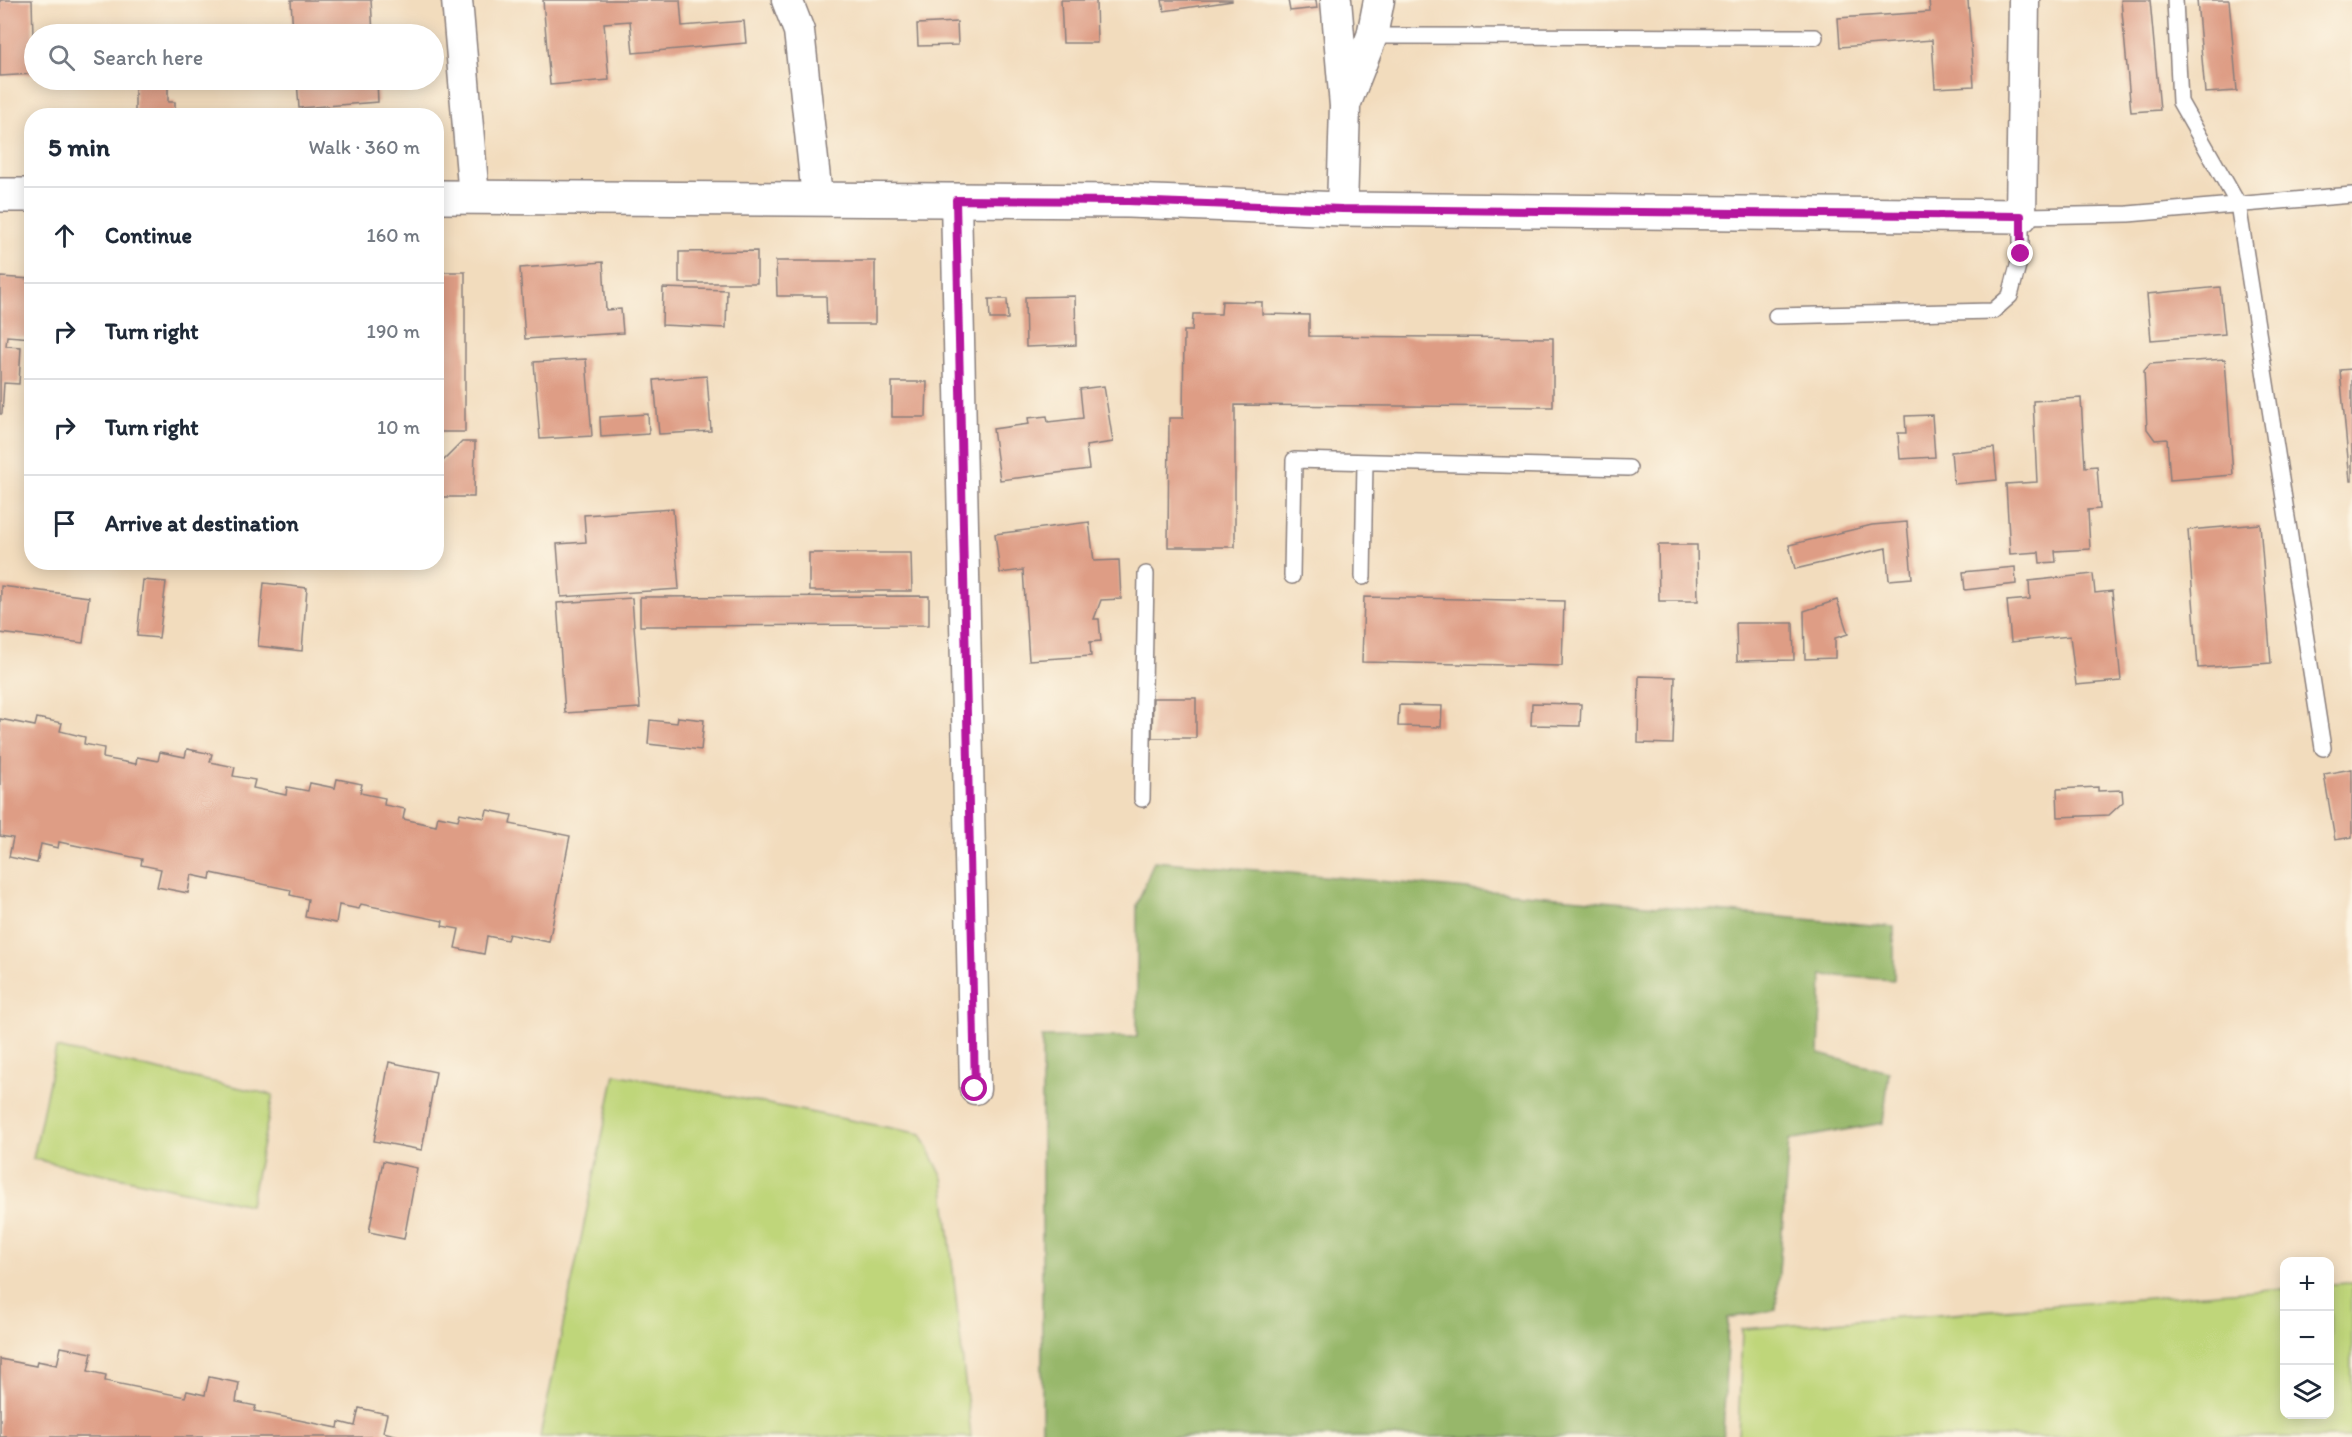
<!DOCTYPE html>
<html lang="en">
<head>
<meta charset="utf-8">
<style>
  body { margin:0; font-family:Itim,sans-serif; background:#f6f6f7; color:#1f2937 }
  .controls { position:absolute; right:18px; bottom:18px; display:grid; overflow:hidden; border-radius:12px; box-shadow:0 3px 15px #0003 }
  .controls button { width:54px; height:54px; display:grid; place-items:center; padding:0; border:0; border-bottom:2px solid #e0e1e3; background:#fff; color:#1f2937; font:30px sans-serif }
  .stop { position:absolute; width:18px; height:18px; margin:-14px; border:4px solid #b5179e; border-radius:50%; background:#fff }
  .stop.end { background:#b5179e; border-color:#fff; box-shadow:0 2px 6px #0008 }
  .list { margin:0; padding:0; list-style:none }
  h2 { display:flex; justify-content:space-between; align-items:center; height:78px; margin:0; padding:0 24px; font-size:26px }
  h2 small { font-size:20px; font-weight:400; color:#747a83 }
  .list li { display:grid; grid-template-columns:39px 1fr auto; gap:18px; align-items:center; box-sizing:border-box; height:96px; padding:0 24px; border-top:2px solid #e0e1e3 }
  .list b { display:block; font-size:22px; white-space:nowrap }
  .list em { font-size:20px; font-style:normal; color:#747a83 }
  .icon { flex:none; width:33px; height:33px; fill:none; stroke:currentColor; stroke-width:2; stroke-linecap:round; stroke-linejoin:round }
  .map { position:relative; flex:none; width:2352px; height:1437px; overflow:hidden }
  .search { position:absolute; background:#fff; box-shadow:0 3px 15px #0003; left:24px; top:24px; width:420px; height:66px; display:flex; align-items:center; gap:15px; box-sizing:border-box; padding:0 21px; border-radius:33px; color:#747a83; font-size:22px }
  .panel { position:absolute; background:#fff; box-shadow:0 3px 15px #0003; left:24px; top:108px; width:420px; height:462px; border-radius:24px }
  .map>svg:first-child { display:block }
  .green { fill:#bfd67a; stroke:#707c5a; stroke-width:1.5 }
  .forest { fill:#97b76a; stroke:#5c6c52; stroke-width:1.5 }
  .building { fill:#de9d85 }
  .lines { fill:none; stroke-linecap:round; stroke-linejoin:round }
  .lane-casing { stroke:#8a7f7c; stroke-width:18 }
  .street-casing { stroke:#8a7f7c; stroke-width:33 }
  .secondary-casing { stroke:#8a7f7c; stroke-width:36 }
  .lane { stroke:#fff; stroke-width:15 }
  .street { stroke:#fff; stroke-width:30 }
  .secondary { stroke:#fff; stroke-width:33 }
  .route { stroke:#b5179e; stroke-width:8 }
</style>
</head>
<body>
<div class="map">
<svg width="2352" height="1437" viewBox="0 0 2352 1437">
  <rect width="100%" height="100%" fill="#fcf5e5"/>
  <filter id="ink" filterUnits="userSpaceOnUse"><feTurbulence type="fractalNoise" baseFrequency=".0167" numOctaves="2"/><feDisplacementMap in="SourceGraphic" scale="12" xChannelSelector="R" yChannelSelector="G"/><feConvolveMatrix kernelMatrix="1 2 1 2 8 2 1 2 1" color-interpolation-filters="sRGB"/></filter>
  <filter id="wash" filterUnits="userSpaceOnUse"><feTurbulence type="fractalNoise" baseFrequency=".008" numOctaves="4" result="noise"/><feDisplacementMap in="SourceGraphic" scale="24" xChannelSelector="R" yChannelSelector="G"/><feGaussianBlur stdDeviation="1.35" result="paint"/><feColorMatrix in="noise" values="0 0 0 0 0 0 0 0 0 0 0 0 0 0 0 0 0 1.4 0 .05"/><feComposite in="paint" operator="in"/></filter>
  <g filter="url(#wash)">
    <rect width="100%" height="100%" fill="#f2dcbd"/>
    <!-- green -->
    <path class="green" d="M56,1048L273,1095L250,1205L33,1159Z
      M615,1074L921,1134L943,1178L971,1437H540Z
      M2352,1283V1437H1738L1742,1329L2284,1288V1414H2330V1284Z"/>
    <!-- forest -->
    <path class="forest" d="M1154,861L1894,927V980L1822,975L1819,1054L1889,1072L1883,1123L1789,1140L1776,1310L1728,1318L1723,1437H1042V1037H1137V905Z"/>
    <g id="blocks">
      <!-- building -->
      <path class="building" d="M0,0H32L34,74L0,76Z
        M291,0H371L373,34H293Z
        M543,0H680L682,26L744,21L746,43L633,53L630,21L604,23L609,80L550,85Z
        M1061,0H1096L1097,43H1063Z
        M1162,0H1232V1L1164,11Z
        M1288,0H1316L1317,8L1290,11Z
        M1929,0H1968L1974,86L1935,88L1932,40L1840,47L1838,18L1930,12Z
        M2121,0H2150L2160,110L2131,112Z
        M2197,0H2229L2237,91L2205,93Z
        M957,22L958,45L918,46L917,24Z
        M135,80H168V102H175V116L135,115Z
        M297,80H377L378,102L299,108Z
        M757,251V283H679V252Z
        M776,261H875V324H827L826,296H777Z
        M603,262L606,310L621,309L623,333L525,339L520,268Z
        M436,272H465V432H436Z
        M0,277L32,279V338L7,336L6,346L21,347L19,384L4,383L2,414H0Z
        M2220,287L2225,334L2151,340L2147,294Z
        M663,288L727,290L726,328L662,325Z
        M1075,296L1076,345L1026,347L1025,297Z
        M989,299H1007L1008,319H990Z
        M1222,301L1262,302V314L1309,315V336L1553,338V407L1235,405V547H1168L1169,418H1183L1184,331H1192L1193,314H1221Z
        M586,359L592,436L540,439L534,362Z
        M2225,359L2233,475L2170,480L2167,439L2155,440L2147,429L2144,371L2150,364Z
        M2352,369V481H2350L2340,370Z
        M707,376L711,431L659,434L654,380Z
        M892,382H927L926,417H892Z
        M1104,386L1113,442L1086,446L1089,469L1000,480L993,429L1029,424L1028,418L1047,416L1048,422L1083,418L1080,389Z
        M2081,398L2085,467L2097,466L2100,509L2088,510L2090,549L2055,551L2056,562L2040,563L2039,552L2010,554L2006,484L2037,482L2033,401Z
        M648,414L649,434L601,437L600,417Z
        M1932,415L1935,457L1900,459L1898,433H1906L1905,416Z
        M462,442H475L474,497H436V463H441Z
        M1994,448L1997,480L1954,484L1951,452Z
        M673,509L679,589L561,597L557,544L586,542L584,515Z
        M1089,522L1094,561L1119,560L1121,599L1101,600L1094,619H1099L1101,641L1090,642L1091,656L1029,660L1023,570L1000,573L995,534Z
        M1907,522L1912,578L1889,580L1886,548L1795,569L1789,545L1872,525Z
        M2260,524L2271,663L2198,668L2188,530Z
        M1658,545H1697L1698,601H1659Z
        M809,553H911L912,591H809Z
        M2015,567L2016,584L1965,590L1963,572Z
        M2093,574L2095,593L2112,591L2121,681L2076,685L2070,636L2011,642L2007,601L2030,599L2029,581Z
        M143,580L166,582L159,638L137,636Z
        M264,583L307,588L302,651L258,646Z
        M1,586L89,597L83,643L0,633Z
        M929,596V625L640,626V597Z
        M1364,597L1564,601L1562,666L1362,662Z
        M632,598L640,708L565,713L557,603Z
        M1837,600L1848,634L1835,638V658L1805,659L1804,611Z
        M1736,623H1793L1794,660L1737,661Z
        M1639,676L1675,677L1673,744L1638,743Z
        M1153,698H1196V738H1152Z
        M1532,703L1581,704L1580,726L1531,725Z
        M1399,705L1442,706L1441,727L1398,726Z
        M678,717L704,720L701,750L648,744L650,720L677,723Z
        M37,718L62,723L60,731L85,737L84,744L104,748L103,758L136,764L137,757L158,761L160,752L185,757L187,749L212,754L210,762L235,767L233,776L255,780L253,788L286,795L287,787L308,791L310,783L335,788L337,779L362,784L360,793L385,798L384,805L405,809L403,819L436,826L438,816L458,820L460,813L485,818L487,810L512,815L510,824L570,836L549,942L509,934L507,940L487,936L484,954L455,948L459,929L442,926L443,921L361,904L359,909L339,905L336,923L305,917L308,899L290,895L291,890L211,873L210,879L191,875L188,893L157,887L161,869L141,865L142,859L59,842L58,848L41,844L37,863L9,857L13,838L0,836V719L35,726Z
        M2352,769V837L2335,840L2324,774Z
        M2098,787V791L2122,790L2123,802L2109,815L2058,817L2057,789Z
        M389,1062L436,1072L422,1150L374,1141Z
        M383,1161L417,1168L404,1239L369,1232Z
        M61,1347L92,1353L88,1371L106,1375L105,1381L185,1397L187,1391L205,1395L209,1377L239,1383L236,1402L256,1406L254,1411L338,1428L339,1422L355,1426L359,1408L387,1414L383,1432L403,1437H0V1359L36,1366L37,1361L57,1365Z"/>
    </g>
  </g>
  <g filter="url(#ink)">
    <use href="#blocks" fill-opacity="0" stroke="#8a7f7c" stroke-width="1.5"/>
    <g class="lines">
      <!-- lane casing -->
      <g class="lane-casing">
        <path id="lane" d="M2175,0L2180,102L2238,204L2323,748
          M1372,36L1815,37
          M1776,316L1993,311L2010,296L2021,254V216L2128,214L2352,195
          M1292,576L1294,460L1629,468
          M1363,577L1365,462
          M1142,799L1146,574"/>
      </g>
      <!-- street casing -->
      <g class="street-casing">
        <path id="street" d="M457,0L474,197
          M787,0L799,31L817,197
          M1336,0L1345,106L1342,209
          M1347,100L1372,36L1379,0
          M956,199L975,1089
          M2021,216L2024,0"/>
      </g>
      <!-- secondary casing -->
      <g class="secondary-casing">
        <path id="secondary" d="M0,195H32
          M436,197L1128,201L1342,209L2021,216"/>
      </g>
      <!-- lane -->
      <use href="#lane" class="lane"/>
      <!-- street -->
      <use href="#street" class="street"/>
      <!-- secondary -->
      <use href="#secondary" class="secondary"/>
    </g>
  </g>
  <g class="lines" filter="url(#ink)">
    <!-- route -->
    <path class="route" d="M975,1089L956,200L1128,201L1342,209L2021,216V254"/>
  </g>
</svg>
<div class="controls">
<button>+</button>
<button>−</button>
<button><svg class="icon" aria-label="layers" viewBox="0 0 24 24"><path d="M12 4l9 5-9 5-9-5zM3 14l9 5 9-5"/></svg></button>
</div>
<div class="stop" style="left:975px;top:1089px"></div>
<div class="stop end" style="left:2021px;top:254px"></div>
<div class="search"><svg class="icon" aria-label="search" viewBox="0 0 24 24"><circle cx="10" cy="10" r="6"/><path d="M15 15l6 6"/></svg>Search here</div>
<section class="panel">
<h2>5 min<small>Walk · 360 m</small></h2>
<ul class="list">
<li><svg class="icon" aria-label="ahead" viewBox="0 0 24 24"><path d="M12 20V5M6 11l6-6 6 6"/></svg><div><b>Continue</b></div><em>160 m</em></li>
<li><svg class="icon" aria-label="right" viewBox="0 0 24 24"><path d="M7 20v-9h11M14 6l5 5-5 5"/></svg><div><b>Turn right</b></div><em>190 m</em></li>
<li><svg class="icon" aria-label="right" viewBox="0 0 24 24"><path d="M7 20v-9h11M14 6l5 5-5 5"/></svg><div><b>Turn right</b></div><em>10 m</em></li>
<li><svg class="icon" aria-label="arrive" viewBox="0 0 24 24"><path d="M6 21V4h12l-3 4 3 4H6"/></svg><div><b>Arrive at destination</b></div></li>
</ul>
</section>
</div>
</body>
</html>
